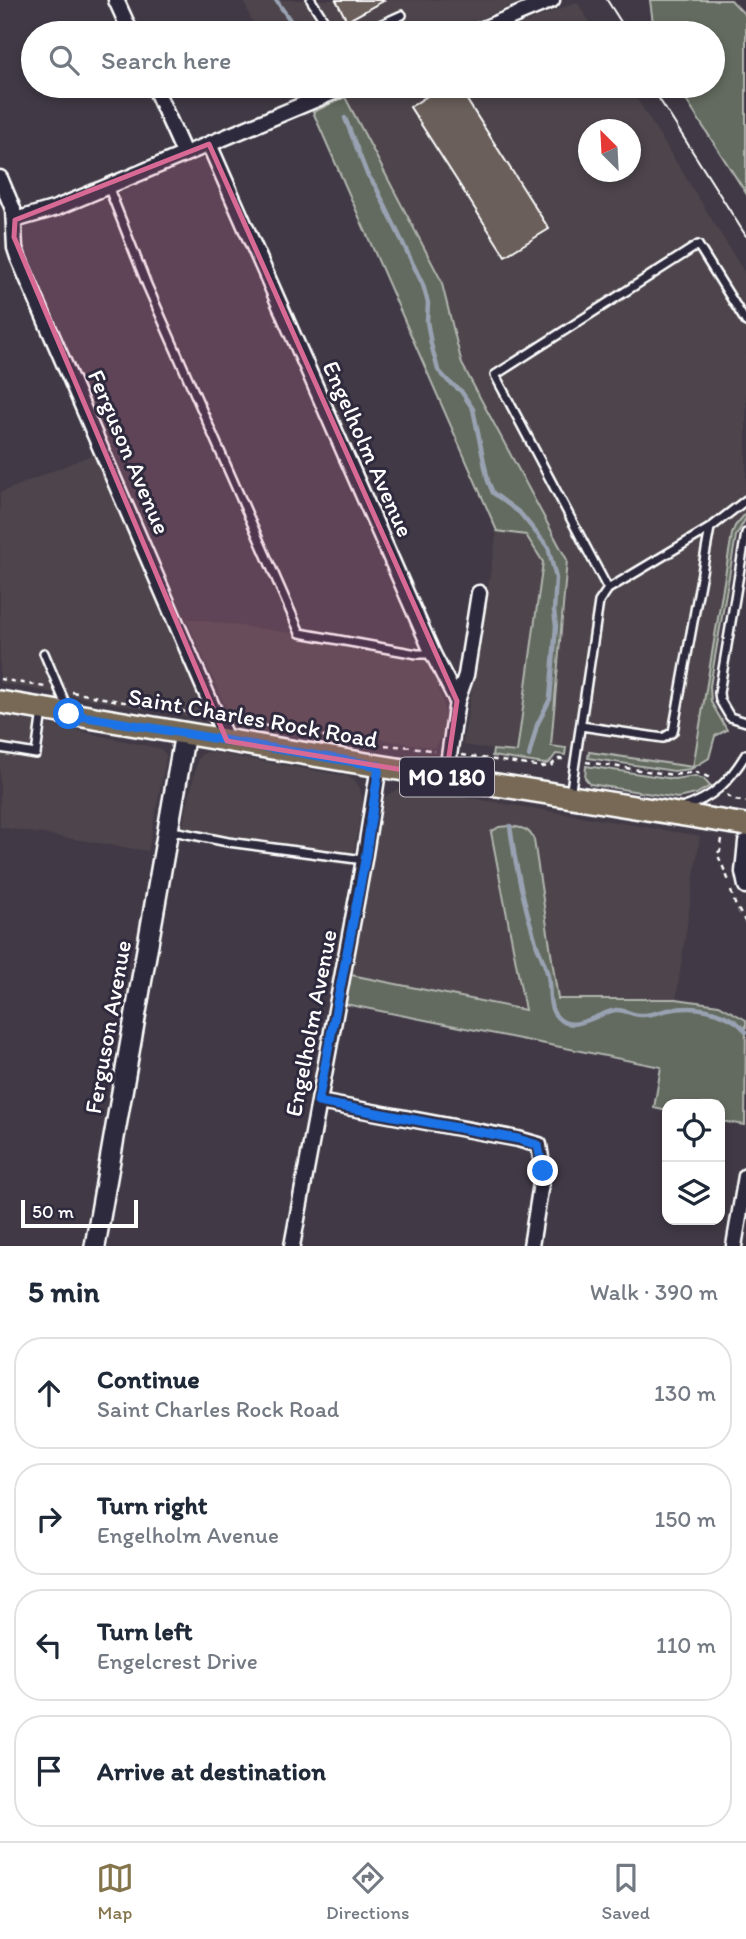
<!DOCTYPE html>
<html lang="en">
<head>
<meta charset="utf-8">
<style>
  body { margin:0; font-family:Itim,sans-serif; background:#f2f2f3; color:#1f2937 }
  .controls { position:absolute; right:21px; bottom:21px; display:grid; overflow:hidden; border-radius:14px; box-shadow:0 4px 10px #0003 }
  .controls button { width:63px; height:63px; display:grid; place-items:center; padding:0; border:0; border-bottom:2px solid #e0e1e3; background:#fff; color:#1f2937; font:35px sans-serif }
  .compass { position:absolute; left:578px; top:119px; width:63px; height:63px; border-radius:50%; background:#fff; box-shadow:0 4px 10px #0003; rotate:336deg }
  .scale { position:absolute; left:21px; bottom:18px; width:117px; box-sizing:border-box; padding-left:7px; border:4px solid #fff; border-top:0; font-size:19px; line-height:24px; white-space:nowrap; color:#fff; -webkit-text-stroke:5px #2f2a3d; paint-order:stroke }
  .stop { position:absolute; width:21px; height:21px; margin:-16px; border:5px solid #1a73e8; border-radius:50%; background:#fff }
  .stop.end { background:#1a73e8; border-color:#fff; box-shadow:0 2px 7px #0008 }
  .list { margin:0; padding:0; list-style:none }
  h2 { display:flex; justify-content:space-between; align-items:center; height:91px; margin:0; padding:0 28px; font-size:30px }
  h2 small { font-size:23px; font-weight:400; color:#747a83 }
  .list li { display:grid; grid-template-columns:46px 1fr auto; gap:21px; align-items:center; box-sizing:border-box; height:112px; margin:0 14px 14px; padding:0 14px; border:2px solid #e0e1e3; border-radius:28px }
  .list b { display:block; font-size:26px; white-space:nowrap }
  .list p { margin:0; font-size:23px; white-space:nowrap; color:#747a83 }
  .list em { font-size:23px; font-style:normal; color:#747a83 }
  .icon { flex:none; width:38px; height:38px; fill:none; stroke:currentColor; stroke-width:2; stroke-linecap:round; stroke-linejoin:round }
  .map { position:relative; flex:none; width:746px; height:1246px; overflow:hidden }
  .search { position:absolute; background:#fff; box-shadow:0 4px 10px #0003; left:21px; right:21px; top:21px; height:77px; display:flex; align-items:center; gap:18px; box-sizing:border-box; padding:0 24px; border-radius:38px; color:#747a83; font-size:26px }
  .sheet { height:595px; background:#fff }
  nav { display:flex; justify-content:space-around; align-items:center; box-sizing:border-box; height:98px; border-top:2px solid #e0e1e3; background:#fff; font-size:19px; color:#747a83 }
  nav a { display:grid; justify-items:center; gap:4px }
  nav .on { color:#84754c }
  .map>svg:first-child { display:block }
  .built { fill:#4e454c; fill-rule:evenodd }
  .green { fill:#636b5f; stroke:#b1b5af; stroke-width:2 }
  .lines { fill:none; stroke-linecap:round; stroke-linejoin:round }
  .stream { stroke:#99a2b2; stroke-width:4.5 }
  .building { fill:#6b5f5a; stroke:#fff; stroke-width:2 }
  .lane-casing { stroke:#fff; stroke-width:12 }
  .street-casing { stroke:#fff; stroke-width:19 }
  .secondary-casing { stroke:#fff; stroke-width:24 }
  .primary-casing { stroke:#fff; stroke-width:26 }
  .path { stroke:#fff; stroke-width:2.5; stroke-dasharray:5 5; stroke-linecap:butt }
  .lane { stroke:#2f2a3d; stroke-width:7 }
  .street { stroke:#2f2a3d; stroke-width:14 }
  .secondary { stroke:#2f2a3d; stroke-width:19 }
  .primary { stroke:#776954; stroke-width:21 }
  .tram { stroke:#fff; stroke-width:2 }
  .route { stroke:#1a73e8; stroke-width:9 }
  .marked { fill:#d76994; fill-opacity:0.2; stroke:#d76994; stroke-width:5; stroke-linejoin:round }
  .labels { text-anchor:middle; stroke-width:6; stroke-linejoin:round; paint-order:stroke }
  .shield { fill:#2f2a3d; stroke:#c1bfc5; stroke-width:2 }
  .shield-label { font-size:23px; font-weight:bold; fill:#fff }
  .street-label { font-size:24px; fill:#fff; stroke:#2f2a3d }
</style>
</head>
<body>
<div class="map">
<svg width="746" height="1246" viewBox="0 0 746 1246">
  <rect width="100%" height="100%" fill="#413a46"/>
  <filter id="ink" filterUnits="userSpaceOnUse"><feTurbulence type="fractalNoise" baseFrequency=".0143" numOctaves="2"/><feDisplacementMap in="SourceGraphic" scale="14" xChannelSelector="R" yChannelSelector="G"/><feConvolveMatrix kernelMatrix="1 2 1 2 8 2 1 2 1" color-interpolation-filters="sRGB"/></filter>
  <g filter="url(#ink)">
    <!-- built -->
    <path class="built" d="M243,0H524L447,33H257Z
      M577,2L596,33H500Z
      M373,86H629L746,275V513L735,526L732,534L693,767L551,746L567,560L462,364L441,280L345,97ZM588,130H630V172H588Z
      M96,453L205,706L206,715L201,719L0,683V493Z
      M497,531L526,535L543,562L517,753L463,745Z
      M186,618L421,651L434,677L443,701L445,720L443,733L436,748L229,715Z
      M0,714L161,749L166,755L165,763L148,851L0,827Z
      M208,752L350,777L355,780L360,789L363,803L351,866L180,838L198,759L201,755Z
      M402,787L700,836L676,999L558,1000L534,840L491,833L525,1010L351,975L382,802L387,795Z"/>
    <!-- green -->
    <path class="green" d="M650,0H731L746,16V193L677,86H713V33H650L653,23Z
      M345,97L441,280L462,364L567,560L551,746L566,748L565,755L556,754L549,763L545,764L492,756L493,750L517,752L543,562L526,535L497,531L313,112Z
      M746,513V518L736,536L710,686L711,702L727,730L715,736L709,758L691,769L674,771L588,758L589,752L693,767L732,534L735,526Z
      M586,766L674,779L695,776L704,779L710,786L696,794L677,798L590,784L585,778Z
      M510,826C522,828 529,828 534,840L558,999H676L719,1005L746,1020L745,1125L720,1121V1104H667V1111L654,1108L661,1067L345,1004L351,975L525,1010L491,832L499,827Z"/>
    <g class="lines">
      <!-- stream -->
      <path class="stream" d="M276,0L299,33
        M345,118L367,174L376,187L423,285L428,303L427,321L431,344L438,370L449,382L461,391L473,409L488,481L493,493L520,513L548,547L556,578L554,611L556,626L550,699L537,725L529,756
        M510,826C515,866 525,908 537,946C541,956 546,966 548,976C551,988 547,1007 557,1017C573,1035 599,1012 616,1010C625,1009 633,1016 642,1015C651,1015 659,1012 668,1010C688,1006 706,1007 725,1016C733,1020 741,1024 746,1032"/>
    </g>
    <!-- building -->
    <path class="building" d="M336,0H385L347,21Z
      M443,86H458L549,229L505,256L410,107Z"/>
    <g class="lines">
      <!-- lane casing -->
      <g class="lane-casing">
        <path id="lane" d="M311,0L332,33
          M362,33L402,15
          M108,186L147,285L300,633L417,654H433
          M746,533L719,693L720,700L730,717L746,722
          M608,589L495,375L698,245L746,322
          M44,653L68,710
          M581,726L663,738L673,732L710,528
          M0,748L36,754L42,711
          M570,796L599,602L608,589L710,528L746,500
          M682,808C713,798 729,782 746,754
          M168,830L228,842L364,860"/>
      </g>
      <!-- street casing -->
      <g class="street-casing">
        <path id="street" d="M116,0L131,33
          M473,33L552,0
          M154,86L184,153
          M209,144L433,654L457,701L446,777
          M0,178L13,209L15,248L18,257L227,741
          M15,220L56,208L348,86
          M457,701L466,675L479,593
          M746,842L743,872L746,886
          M319,1102L518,1139L539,1145L543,1171L531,1246
          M292,1246L364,860L379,766
          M734,1246L746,1176"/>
      </g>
      <!-- secondary casing -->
      <g class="secondary-casing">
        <path id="secondary" d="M95,1246L185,733"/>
      </g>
      <!-- primary casing -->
      <g class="primary-casing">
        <path id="primary" d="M0,702L379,766L746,825"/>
      </g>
      <!-- path -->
      <path class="path" d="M0,679L45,687
        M72,692L145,706L200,714
        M234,720L345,740
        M365,744L412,747L435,751
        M462,755L542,767L551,766L557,759H566
        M586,762L673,775L696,772L708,777L712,781
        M727,795L735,800L746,802
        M722,839L720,851L717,853L729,881
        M731,891L735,904L746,923"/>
      <!-- lane -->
      <use href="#lane" class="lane"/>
      <!-- street -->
      <use href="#street" class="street"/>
      <!-- secondary -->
      <use href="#secondary" class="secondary"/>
      <!-- primary -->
      <use href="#primary" class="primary"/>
      <!-- tram -->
      <path class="tram" d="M607,0L628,33
        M651,86L746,236"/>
    </g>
  </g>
  <g class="lines" filter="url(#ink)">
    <!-- route -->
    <path class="route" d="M69,714L379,766L365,860L318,1102L518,1139L538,1145L543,1171"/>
  </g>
  <!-- marked area -->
  <path class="marked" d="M209,144L457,701L446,777L227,741L14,237L15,220Z"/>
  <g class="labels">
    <!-- shield labels -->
    <rect class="shield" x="400" y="757.5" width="94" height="39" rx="5"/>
    <g class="shield-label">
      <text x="447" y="785">MO 180</text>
    </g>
    <!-- street labels -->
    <g class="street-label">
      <text transform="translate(368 449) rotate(66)" y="8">Engelholm Avenue</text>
      <text transform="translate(129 452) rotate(67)" y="8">Ferguson Avenue</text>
      <text transform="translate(253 718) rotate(10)" y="8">Saint Charles Rock Road</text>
      <text transform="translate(311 1023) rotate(-79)" y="8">Engelholm Avenue</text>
      <text transform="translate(108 1027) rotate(-80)" y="8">Ferguson Avenue</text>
    </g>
  </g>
</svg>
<div class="controls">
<button><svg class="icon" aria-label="locate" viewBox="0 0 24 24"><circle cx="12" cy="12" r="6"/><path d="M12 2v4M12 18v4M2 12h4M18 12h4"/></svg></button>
<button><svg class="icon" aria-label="layers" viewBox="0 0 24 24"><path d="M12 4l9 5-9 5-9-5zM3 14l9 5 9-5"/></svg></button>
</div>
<svg class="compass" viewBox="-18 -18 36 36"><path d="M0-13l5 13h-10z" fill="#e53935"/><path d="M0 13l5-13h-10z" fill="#747a83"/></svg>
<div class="scale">50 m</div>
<div class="stop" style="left:69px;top:714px"></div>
<div class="stop end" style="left:543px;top:1171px"></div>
<div class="search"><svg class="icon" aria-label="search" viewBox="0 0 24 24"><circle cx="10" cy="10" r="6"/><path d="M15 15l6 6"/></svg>Search here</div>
</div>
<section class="sheet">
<h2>5 min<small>Walk · 390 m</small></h2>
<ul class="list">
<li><svg class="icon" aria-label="ahead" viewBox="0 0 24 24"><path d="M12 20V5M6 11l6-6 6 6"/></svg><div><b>Continue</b><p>Saint Charles Rock Road</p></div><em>130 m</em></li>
<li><svg class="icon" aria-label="right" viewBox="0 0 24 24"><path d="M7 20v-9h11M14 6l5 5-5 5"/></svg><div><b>Turn right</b><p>Engelholm Avenue</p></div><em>150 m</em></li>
<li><svg class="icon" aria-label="left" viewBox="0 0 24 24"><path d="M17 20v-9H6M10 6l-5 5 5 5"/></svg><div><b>Turn left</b><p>Engelcrest Drive</p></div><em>110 m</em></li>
<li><svg class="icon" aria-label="arrive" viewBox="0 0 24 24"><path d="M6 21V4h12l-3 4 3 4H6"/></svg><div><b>Arrive at destination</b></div></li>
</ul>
</section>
<nav>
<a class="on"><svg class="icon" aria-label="map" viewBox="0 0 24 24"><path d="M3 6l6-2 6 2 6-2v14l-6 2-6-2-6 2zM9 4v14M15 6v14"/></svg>Map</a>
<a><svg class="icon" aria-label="directions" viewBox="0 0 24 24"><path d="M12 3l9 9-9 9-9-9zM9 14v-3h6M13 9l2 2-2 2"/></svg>Directions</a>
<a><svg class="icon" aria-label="saved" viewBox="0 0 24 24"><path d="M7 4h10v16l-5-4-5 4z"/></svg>Saved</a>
</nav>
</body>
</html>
